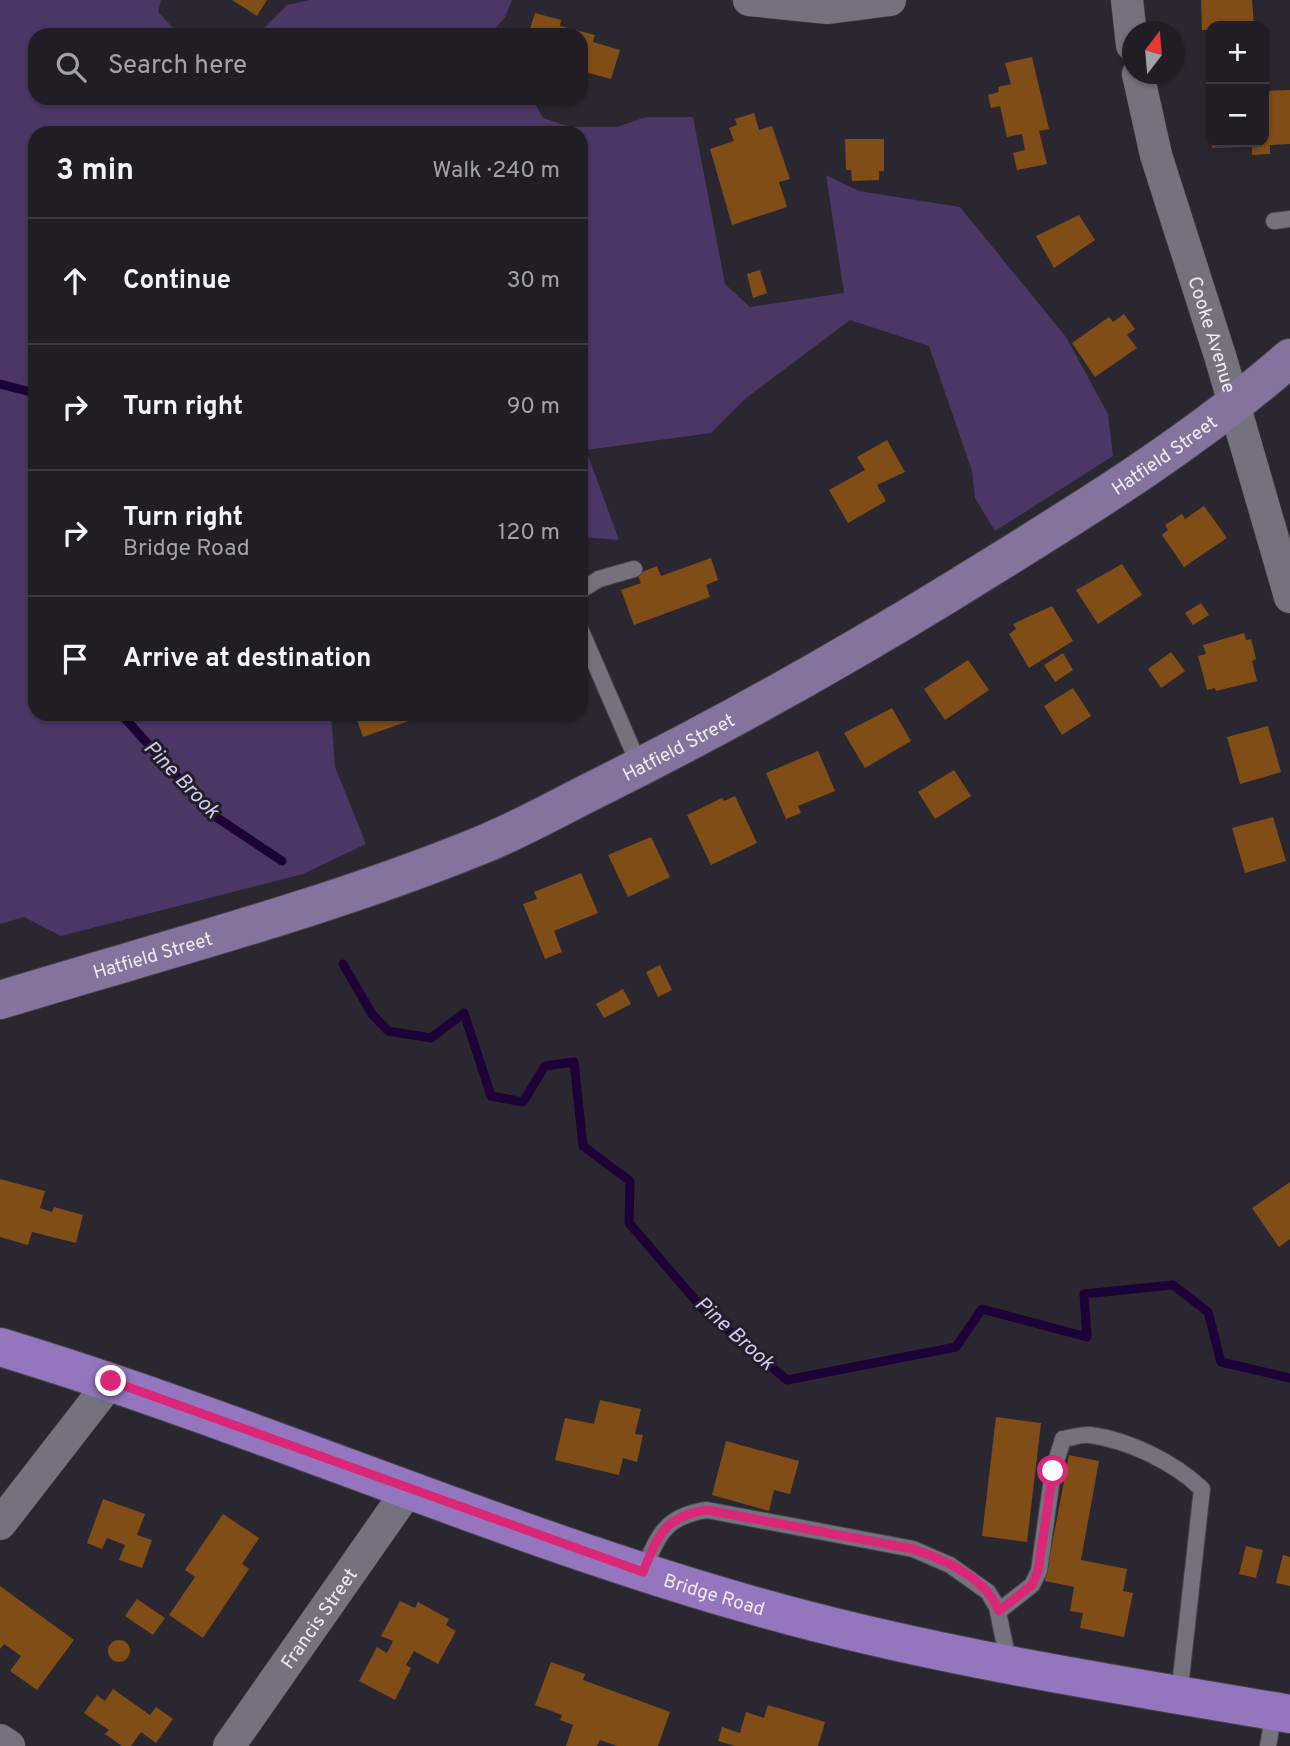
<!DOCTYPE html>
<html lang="en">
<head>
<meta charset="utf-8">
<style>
  body { margin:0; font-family:Overpass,sans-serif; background:#2d2a31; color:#f1f3f6 }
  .controls { position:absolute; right:21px; top:21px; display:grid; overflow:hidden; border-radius:14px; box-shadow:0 2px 5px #0004 }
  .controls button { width:63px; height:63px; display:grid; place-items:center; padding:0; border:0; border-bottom:2px solid #3d3b41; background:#201d24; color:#f1f3f6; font:35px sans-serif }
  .compass { position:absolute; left:1122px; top:21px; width:63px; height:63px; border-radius:50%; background:#201d24; box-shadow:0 2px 5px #0004; rotate:16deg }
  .stop { position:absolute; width:21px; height:21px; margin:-16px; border:5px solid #db2777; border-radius:50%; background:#fff }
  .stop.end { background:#db2777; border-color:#fff; box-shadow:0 2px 7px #0008 }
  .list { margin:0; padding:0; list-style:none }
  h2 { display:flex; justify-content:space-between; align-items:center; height:91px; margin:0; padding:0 28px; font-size:30px }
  h2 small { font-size:23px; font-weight:400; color:#a2a2a6 }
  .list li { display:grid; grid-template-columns:46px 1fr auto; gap:21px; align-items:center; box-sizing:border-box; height:126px; padding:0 28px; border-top:2px solid #3d3b41 }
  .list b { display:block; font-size:26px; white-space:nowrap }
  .list p { margin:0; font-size:23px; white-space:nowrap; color:#a2a2a6 }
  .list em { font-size:23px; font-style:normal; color:#a2a2a6 }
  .icon { flex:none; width:38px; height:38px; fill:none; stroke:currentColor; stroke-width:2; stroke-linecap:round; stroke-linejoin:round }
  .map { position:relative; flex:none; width:1290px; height:1746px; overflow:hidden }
  .search { position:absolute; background:#201d24; box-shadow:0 2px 5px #0004; left:28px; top:28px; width:560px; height:77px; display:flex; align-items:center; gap:18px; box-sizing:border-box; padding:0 24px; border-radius:21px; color:#a2a2a6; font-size:26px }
  .panel { position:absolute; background:#201d24; box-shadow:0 2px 5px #0004; left:28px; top:126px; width:560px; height:595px; border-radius:21px }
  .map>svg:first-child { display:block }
  .green { fill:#4a3765 }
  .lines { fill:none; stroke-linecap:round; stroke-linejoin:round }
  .stream { stroke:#1d0237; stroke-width:9 }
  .building { fill:#814d17 }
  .lane-casing { stroke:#47454c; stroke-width:18 }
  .street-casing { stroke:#47454c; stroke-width:33 }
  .secondary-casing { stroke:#47454c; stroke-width:40 }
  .primary-casing { stroke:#47454c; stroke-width:40 }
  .lane { stroke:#76727d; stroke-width:16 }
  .street { stroke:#76727d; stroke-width:32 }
  .secondary { stroke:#84749d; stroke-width:38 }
  .primary { stroke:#9376bd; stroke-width:38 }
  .route { stroke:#db2777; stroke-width:9 }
  .labels { text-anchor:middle; stroke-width:6; stroke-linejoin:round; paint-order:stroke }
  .street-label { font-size:19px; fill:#edebf1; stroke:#211e26 }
  .water-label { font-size:21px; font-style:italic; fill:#d7c8f2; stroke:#211e26 }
</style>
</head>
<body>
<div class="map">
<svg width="1290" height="1746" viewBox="0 0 1290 1746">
  <rect width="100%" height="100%" fill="#2a2730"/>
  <!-- green -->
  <path class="green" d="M0,0H161L158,12L180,35H35V98H532L543,118L571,127H617L646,117H693L725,284L750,307L844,293L826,175L859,191L960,207L1066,337L1108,414L1113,456L995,531L975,498L972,471L929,346L850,320L746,398L711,433L586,450L619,540L581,537V133H35V714H331L335,767L366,844L303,874L61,936L24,917L0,924Z
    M309,0H512L505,17L490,35H225L264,28L287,5Z"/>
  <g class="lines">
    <!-- stream -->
    <path class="stream" d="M0,384L35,393
      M121,714L210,813L282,861
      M343,964L372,1014L388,1031L431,1038L464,1013L491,1096L523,1102L545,1066L574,1062L583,1146L630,1181L629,1223L703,1309L787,1380L956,1347L982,1309L1087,1337L1084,1294L1173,1285L1208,1312L1221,1362L1290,1378"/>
  </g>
  <!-- building -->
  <path class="building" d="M232,0H267L257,16Z
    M1201,0H1252L1254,26H1211V30H1202Z
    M535,13L561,20L560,26L595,35L593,42L620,50L611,79L581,71V35H528Z
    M1032,57L1049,129L1039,131L1047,164L1017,170L1013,153L1025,150L1022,134L1007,137L1000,106L991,108L988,95L999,92L998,87L1011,84L1005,63Z
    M1290,90V144L1270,145V154L1252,155V147L1212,148V142H1264V91Z
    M754,113L759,130L772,126L790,179L779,182L787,207L732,225L710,149L734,141L729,128L737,125L735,119Z
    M845,139H884V171H879V180L852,181L851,170H846Z
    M1079,215L1095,240L1054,268L1036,236Z
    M760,270L767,293L753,298L747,274Z
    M1124,314L1135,329L1127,335L1137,348L1095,377L1072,343L1109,317L1113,322Z
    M887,440L905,472L877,485L886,501L848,523L829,490L865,470L857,457Z
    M1204,506L1227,538L1184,567L1162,535L1168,530L1165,525L1182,514L1185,519Z
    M711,558L718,580L706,585L710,597L634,625L621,590L641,583L637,574L657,566L661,576Z
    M1122,564L1142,595L1098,624L1076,590Z
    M1201,603L1209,615L1193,625L1185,613Z
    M1052,606L1073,641L1029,668L1009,634L1016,629L1013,624Z
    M1244,633L1246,640L1251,639L1256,659L1252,661L1257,681L1216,691L1215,688L1207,690L1198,656L1206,654L1203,645Z
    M1171,652L1185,671L1161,688L1148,669Z
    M1063,653L1073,670L1055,682L1044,665Z
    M968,660L989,690L945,720L924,689Z
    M1073,688L1091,716L1062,735L1044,706Z
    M892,708L911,741L865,768L844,733Z
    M355,714H429L363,737Z
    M1268,726L1281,772L1240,784L1227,737Z
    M818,751L835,791L798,806L801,813L786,819L766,773Z
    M954,770L971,796L935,819L918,792Z
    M735,796L757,843L711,865L687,815L722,798L724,801Z
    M1273,817L1286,861L1245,873L1232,828Z
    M651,837L670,877L628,897L608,855Z
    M581,873L598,913L554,931L562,952L545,959L523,904L537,899L534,892Z
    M660,965L672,990L658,997L646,972Z
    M623,989L631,1004L604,1018L596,1004Z
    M0,1179L45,1191L40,1208L52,1212L54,1207L83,1215L76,1243L32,1232L28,1245L0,1237Z
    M1290,1182V1239L1279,1247L1252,1208Z
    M600,1400L641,1409L635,1434L643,1435L637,1462L623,1458L619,1475L555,1460L565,1418L594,1424Z
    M996,1417L1041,1423L1027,1542L982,1536Z
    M726,1441L799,1461L790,1494L774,1490L769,1511L712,1495Z
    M1069,1455L1099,1461L1081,1560L1127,1569L1123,1591L1133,1593L1124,1637L1080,1628L1083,1613L1070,1611L1074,1587L1045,1581Z
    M103,1499L145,1514L137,1535L152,1540L142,1568L119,1560L125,1545L107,1538L102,1549L87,1543Z
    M223,1514L259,1538L242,1564L249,1569L203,1638L169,1615L195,1577L185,1570Z
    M1246,1546L1263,1550L1256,1578L1239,1574Z
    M1283,1555L1290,1557V1586L1276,1583Z
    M0,1586L74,1640L37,1690L10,1671L21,1656L4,1644L0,1649Z
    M137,1599L165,1618L153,1635L125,1616Z
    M400,1601L415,1608L418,1602L449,1619L446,1625L456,1631L438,1664L414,1651L406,1665L411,1668L395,1700L359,1681L377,1647L387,1653L393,1641L381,1636Z
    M108 1651a11 11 0 1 1 22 0a11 11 0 1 1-22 0Z
    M551,1662L585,1674L583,1680L670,1712L658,1746H617L600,1740L597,1746H566L573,1725L560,1720L562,1715L535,1705Z
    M113,1689L150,1715L156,1707L173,1719L156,1743L141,1732L131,1746H122L105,1734L109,1730L84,1713L97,1695L105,1701Z
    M768,1705L825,1722L818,1746H735L718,1741L722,1727L740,1733L746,1712L764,1718Z"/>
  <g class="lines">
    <!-- lane casing -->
    <g class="lane-casing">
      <path id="lane" d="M1274,221L1290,219
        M581,590L599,579L634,569
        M581,631L640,767
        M643,1572C658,1535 665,1516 707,1510L913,1549L950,1565L988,1592L997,1607L1009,1665
        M999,1611L1032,1585L1039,1571L1053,1471L1063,1439C1071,1438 1081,1434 1090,1435C1128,1440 1174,1462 1202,1489L1179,1696
        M1268,1746L1274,1712"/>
    </g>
    <!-- street casing -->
    <g class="street-casing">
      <g id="street">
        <path d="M749,0L828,8L890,0"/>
        <path d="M1127,0L1132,45"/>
        <path id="s1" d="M1138,74L1156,155L1221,359L1290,597"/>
        <path d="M0,1524L111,1381"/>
        <path d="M0,1740L9,1746"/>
        <path id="s2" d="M229,1746L408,1490"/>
      </g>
    </g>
    <!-- secondary casing -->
    <g class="secondary-casing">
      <g id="secondary">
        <path id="s3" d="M0,1000C160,951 324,909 479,846C522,829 563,805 604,785C724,725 840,660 954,590C1070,518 1187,448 1290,358"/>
      </g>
    </g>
    <!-- primary casing -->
    <g class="primary-casing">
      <g id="primary">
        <path id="s4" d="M0,1347C248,1422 486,1528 734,1600C916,1654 1104,1682 1290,1714"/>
      </g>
    </g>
    <!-- lane -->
    <use href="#lane" class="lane"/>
    <!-- street -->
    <use href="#street" class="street"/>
    <!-- secondary -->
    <use href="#secondary" class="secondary"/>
    <!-- primary -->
    <use href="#primary" class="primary"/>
  </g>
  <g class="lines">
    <!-- route -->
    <path class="route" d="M111,1381L643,1572C658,1535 665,1516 707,1510L913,1549C945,1560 985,1577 999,1611L1032,1585L1038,1571L1053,1471"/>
  </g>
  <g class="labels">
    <!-- street labels -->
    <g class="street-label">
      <text dy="7" stroke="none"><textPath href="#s1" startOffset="271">Cooke Avenue</textPath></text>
      <text dy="7" stroke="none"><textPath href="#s3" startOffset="1293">Hatfield Street</textPath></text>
      <text dy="7" stroke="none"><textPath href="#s3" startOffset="726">Hatfield Street</textPath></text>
      <text dy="7" stroke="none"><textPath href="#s3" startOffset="159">Hatfield Street</textPath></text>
      <text dy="7" stroke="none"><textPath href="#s4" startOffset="756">Bridge Road</textPath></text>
      <text dy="7" stroke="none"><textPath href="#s2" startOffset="156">Francis Street</textPath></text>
    </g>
    <!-- water labels -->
    <g class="water-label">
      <text transform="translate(182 779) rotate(46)" y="7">Pine Brook</text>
      <text transform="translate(735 1333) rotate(42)" y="7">Pine Brook</text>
    </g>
  </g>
</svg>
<div class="controls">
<button>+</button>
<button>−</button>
</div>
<svg class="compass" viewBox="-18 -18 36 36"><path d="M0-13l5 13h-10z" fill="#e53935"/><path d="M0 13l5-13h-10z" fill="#a2a2a6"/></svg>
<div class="stop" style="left:1053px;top:1471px"></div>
<div class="stop end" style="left:111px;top:1381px"></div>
<div class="search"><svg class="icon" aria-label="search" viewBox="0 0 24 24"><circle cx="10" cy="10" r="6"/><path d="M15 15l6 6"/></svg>Search here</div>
<section class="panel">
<h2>3 min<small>Walk · 240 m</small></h2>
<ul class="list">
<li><svg class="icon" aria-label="ahead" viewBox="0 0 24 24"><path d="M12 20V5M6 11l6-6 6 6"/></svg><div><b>Continue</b></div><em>30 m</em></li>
<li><svg class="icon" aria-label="right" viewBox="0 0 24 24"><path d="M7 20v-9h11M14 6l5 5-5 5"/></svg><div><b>Turn right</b></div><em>90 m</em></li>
<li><svg class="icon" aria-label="right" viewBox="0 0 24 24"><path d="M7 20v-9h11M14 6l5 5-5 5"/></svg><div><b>Turn right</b><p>Bridge Road</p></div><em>120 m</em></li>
<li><svg class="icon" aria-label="arrive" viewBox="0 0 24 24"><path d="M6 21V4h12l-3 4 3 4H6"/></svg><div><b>Arrive at destination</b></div></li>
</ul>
</section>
</div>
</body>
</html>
